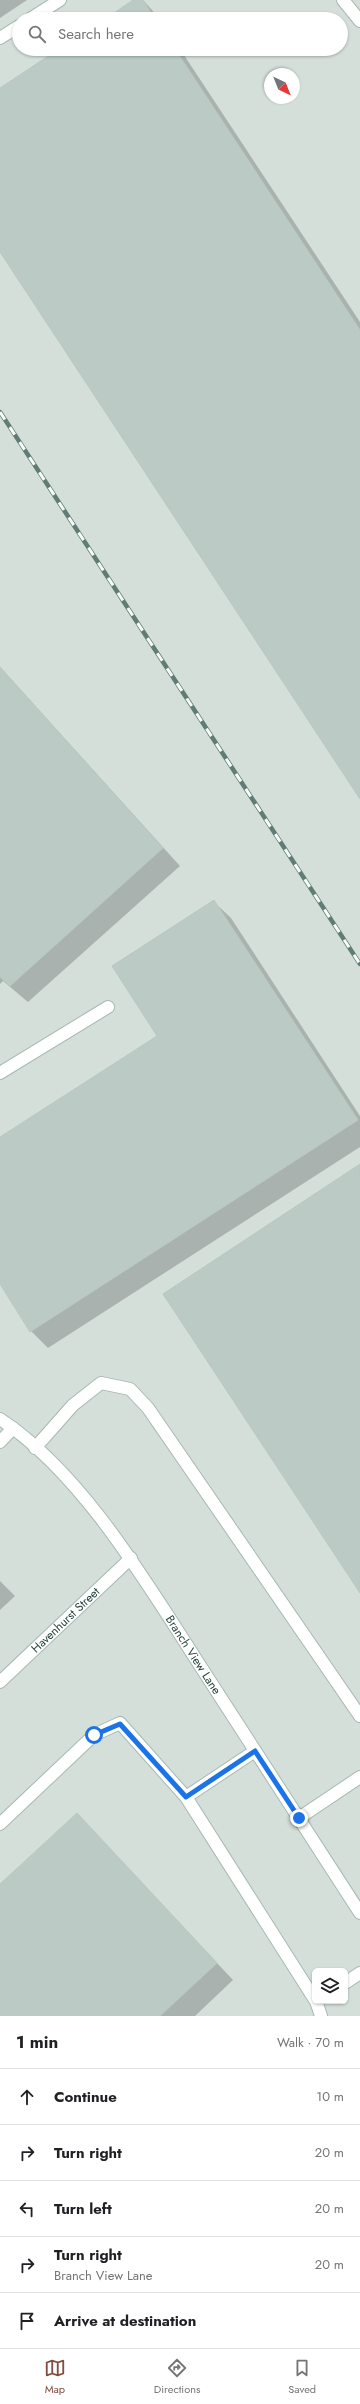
<!DOCTYPE html>
<html lang="en">
<head>
<meta charset="utf-8">
<style>
  body { margin:0; font-family:Jost,sans-serif; background:#f2f2f2; color:#202124 }
  .controls { position:absolute; right:12px; bottom:12px; display:grid; overflow:hidden; border-radius:6px; box-shadow:0 1px 3px #0004 }
  .controls button { width:36px; height:36px; display:grid; place-items:center; padding:0; border:0; border-bottom:1px solid #e0e0e0; background:#fff; color:#202124; font:20px sans-serif }
  .compass { position:absolute; left:264px; top:68px; width:36px; height:36px; border-radius:50%; background:#fff; box-shadow:0 1px 3px #0004; rotate:137deg }
  .stop { position:absolute; width:12px; height:12px; margin:-9px; border:3px solid #1a73e8; border-radius:50%; background:#fff }
  .stop.end { background:#1a73e8; border-color:#fff; box-shadow:0 1px 4px #0008 }
  .list { margin:0; padding:0; list-style:none }
  h2 { display:flex; justify-content:space-between; align-items:center; height:52px; margin:0; padding:0 16px; font-size:17px }
  h2 small { font-size:13px; font-weight:400; color:#757577 }
  .list li { display:grid; grid-template-columns:26px 1fr auto; gap:12px; align-items:center; box-sizing:border-box; height:56px; padding:0 16px; border-top:1px solid #e0e0e0 }
  .list b { display:block; font-size:15px; white-space:nowrap }
  .list p { margin:0; font-size:13px; white-space:nowrap; color:#757577 }
  .list em { font-size:13px; font-style:normal; color:#757577 }
  .icon { flex:none; width:22px; height:22px; fill:none; stroke:currentColor; stroke-width:2; stroke-linecap:round; stroke-linejoin:round }
  .map { position:relative; flex:none; width:360px; height:2016px; overflow:hidden }
  .search { position:absolute; background:#fff; box-shadow:0 1px 3px #0004; left:12px; right:12px; top:12px; height:44px; display:flex; align-items:center; gap:10px; box-sizing:border-box; padding:0 14px; border-radius:22px; color:#757577; font-size:15px }
  .sheet { height:332px; background:#fff }
  nav { display:flex; justify-content:space-around; align-items:center; box-sizing:border-box; height:56px; border-top:1px solid #e0e0e0; background:#fff; font-size:11px; color:#757577 }
  nav a { display:grid; justify-items:center; gap:2px }
  nav .on { color:#7f4e3f }
  .map>svg:first-child { display:block }
  .built { fill:#d4dfda; fill-rule:evenodd }
  .shadow { fill:#0003 }
  .building { fill:#bbcac4; stroke:#b8c9c2 }
  .lines { fill:none; stroke-linecap:round; stroke-linejoin:round }
  .lane-casing { stroke:#a8b8b2; stroke-width:14 }
  .street-casing { stroke:#a8b8b2; stroke-width:14 }
  .lane { stroke:#fff; stroke-width:12 }
  .street { stroke:#fff; stroke-width:12 }
  .rail-casing { stroke:#5f7d75; stroke-width:4.5 }
  .rail { stroke:#f7fbf9; stroke-width:3; stroke-dasharray:9; stroke-linecap:butt }
  .route { stroke:#1a73e8; stroke-width:5 }
  .labels { text-anchor:middle; stroke-width:3; stroke-linejoin:round; paint-order:stroke }
  .street-label { font-size:12px; fill:#24423a; stroke:#f7fbf9 }
</style>
</head>
<body>
<div class="map">
<svg width="360" height="2016" viewBox="0 0 360 2016">
  <rect width="100%" height="100%" fill="#e6efeb"/>
  <!-- built -->
  <path class="built" d="M0,0H360V2016H0ZM19,19H341V49H19ZM270,74H294V98H270ZM315,1971H345V2001H315Z"/>
  <!-- shadow -->
  <path class="shadow" d="M0,0H27L0,18Z
    M135,0H143L160,19H106Z
    M61,49H180L360,322V797L0,250V89Z
    M0,667L180,866L28,1002L3,981L0,984Z
    M214,902L231,918L360,1116V1147L48,1348L31,1331L0,1282V1138L158,1036Z
    M0,1581L15,1596L0,1610Z
    M77,1814L233,1980L195,2016H0V1886Z"/>
  <!-- building -->
  <path class="building" d="M133,0H143L155,19H105Z
    M59,49H175L360,330V799L0,252V88Z
    M0,667L163,848L10,986L0,977Z
    M214,900L358,1120L30,1332L0,1284V1137L157,1036L112,966Z
    M360,1164V1593L163,1294Z
    M77,1813L217,1963L160,2016H0V1884Z"/>
  <g class="lines">
    <!-- lane casing -->
    <g class="lane-casing">
      <path id="lane" d="M343,0L360,21
        M30,19L60,0
        M0,38L19,26
        M0,1073L108,1007
        M0,1442L13,1428
        M35,1448L73,1405L101,1383L130,1389L148,1408L360,1716
        M186,1797L255,1751
        M299,1818L360,1777
        M0,1824L94,1735L120,1723L186,1797L315,2000
        M345,1983L360,1973
        M316,2001L321,2016"/>
    </g>
    <!-- street casing -->
    <g class="street-casing">
      <g id="street">
        <path id="s1" d="M0,1419C82,1473 146,1582 199,1664C253,1747 306,1830 360,1913"/>
        <path id="s2" d="M0,1682L131,1558"/>
      </g>
    </g>
    <!-- lane -->
    <use href="#lane" class="lane"/>
    <!-- street -->
    <use href="#street" class="street"/>
    <!-- rail casing -->
    <g class="rail-casing">
      <path id="rail" d="M0,412L360,964"/>
    </g>
    <!-- rail -->
    <use href="#rail" class="rail"/>
  </g>
  <g class="lines">
    <!-- route -->
    <path class="route" d="M94,1735L120,1724L186,1797L255,1751L299,1818"/>
  </g>
  <g class="labels">
    <!-- street labels -->
    <g class="street-label">
      <text dy="4" stroke="none"><textPath href="#s2" startOffset="90">Havenhurst Street</textPath></text>
      <text dy="4" stroke="none"><textPath href="#s1" startOffset="307">Branch View Lane</textPath></text>
    </g>
  </g>
</svg>
<div class="controls">
<button><svg class="icon" aria-label="layers" viewBox="0 0 24 24"><path d="M12 4l9 5-9 5-9-5zM3 14l9 5 9-5"/></svg></button>
</div>
<svg class="compass" viewBox="-18 -18 36 36"><path d="M0-13l5 13h-10z" fill="#e53935"/><path d="M0 13l5-13h-10z" fill="#757577"/></svg>
<div class="stop" style="left:94px;top:1735px"></div>
<div class="stop end" style="left:299px;top:1818px"></div>
<div class="search"><svg class="icon" aria-label="search" viewBox="0 0 24 24"><circle cx="10" cy="10" r="6"/><path d="M15 15l6 6"/></svg>Search here</div>
</div>
<section class="sheet">
<h2>1 min<small>Walk · 70 m</small></h2>
<ul class="list">
<li><svg class="icon" aria-label="ahead" viewBox="0 0 24 24"><path d="M12 20V5M6 11l6-6 6 6"/></svg><div><b>Continue</b></div><em>10 m</em></li>
<li><svg class="icon" aria-label="right" viewBox="0 0 24 24"><path d="M7 20v-9h11M14 6l5 5-5 5"/></svg><div><b>Turn right</b></div><em>20 m</em></li>
<li><svg class="icon" aria-label="left" viewBox="0 0 24 24"><path d="M17 20v-9H6M10 6l-5 5 5 5"/></svg><div><b>Turn left</b></div><em>20 m</em></li>
<li><svg class="icon" aria-label="right" viewBox="0 0 24 24"><path d="M7 20v-9h11M14 6l5 5-5 5"/></svg><div><b>Turn right</b><p>Branch View Lane</p></div><em>20 m</em></li>
<li><svg class="icon" aria-label="arrive" viewBox="0 0 24 24"><path d="M6 21V4h12l-3 4 3 4H6"/></svg><div><b>Arrive at destination</b></div></li>
</ul>
</section>
<nav>
<a class="on"><svg class="icon" aria-label="map" viewBox="0 0 24 24"><path d="M3 6l6-2 6 2 6-2v14l-6 2-6-2-6 2zM9 4v14M15 6v14"/></svg>Map</a>
<a><svg class="icon" aria-label="directions" viewBox="0 0 24 24"><path d="M12 3l9 9-9 9-9-9zM9 14v-3h6M13 9l2 2-2 2"/></svg>Directions</a>
<a><svg class="icon" aria-label="saved" viewBox="0 0 24 24"><path d="M7 4h10v16l-5-4-5 4z"/></svg>Saved</a>
</nav>
</body>
</html>
